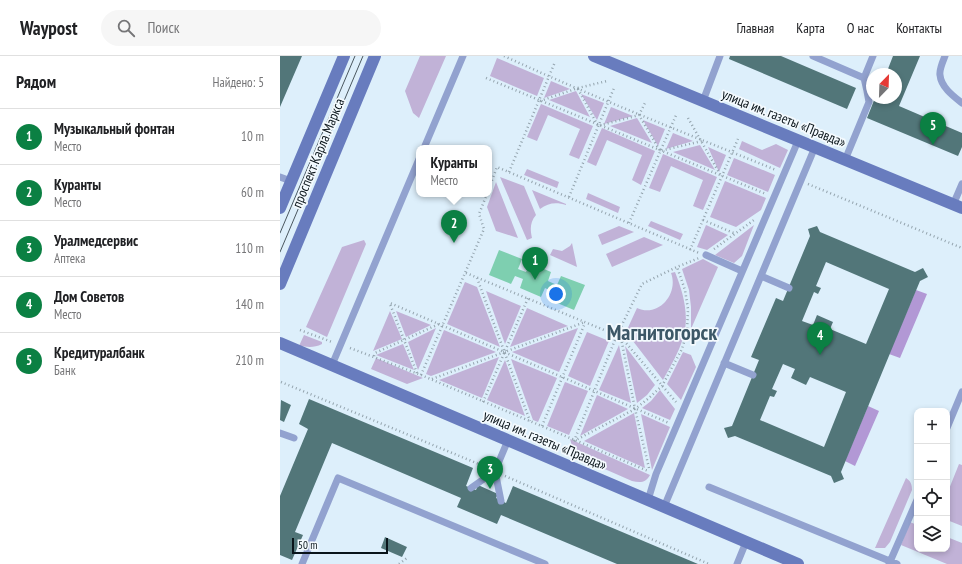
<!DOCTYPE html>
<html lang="ru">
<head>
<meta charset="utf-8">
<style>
  body { margin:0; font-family:"PT Sans Narrow",sans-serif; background:#f6f6f6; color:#202124 }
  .controls { position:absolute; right:12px; bottom:12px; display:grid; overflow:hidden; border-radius:8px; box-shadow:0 2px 6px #0003 }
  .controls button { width:36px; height:36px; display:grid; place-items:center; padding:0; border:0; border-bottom:1px solid #e0e0e0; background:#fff; color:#202124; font:20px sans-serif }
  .compass { position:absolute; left:586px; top:12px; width:36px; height:36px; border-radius:50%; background:#fff; box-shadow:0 2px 6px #0003; rotate:23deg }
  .scale { position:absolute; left:12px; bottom:10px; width:96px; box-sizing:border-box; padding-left:4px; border:2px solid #09141a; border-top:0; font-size:11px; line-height:14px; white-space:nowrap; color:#09141a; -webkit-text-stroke:3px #f4fafe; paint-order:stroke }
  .you { position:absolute; left:276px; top:238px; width:14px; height:14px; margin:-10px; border:3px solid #fff; border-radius:50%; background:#1a73e8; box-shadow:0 0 0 6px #1a73e833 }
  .badge { display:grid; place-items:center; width:26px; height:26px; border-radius:50%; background:#0b8043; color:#fff; font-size:13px; font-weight:700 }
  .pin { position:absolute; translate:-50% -33px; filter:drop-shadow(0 1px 2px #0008) }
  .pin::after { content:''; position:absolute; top:21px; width:14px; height:12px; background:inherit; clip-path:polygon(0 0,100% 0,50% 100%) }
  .popup { position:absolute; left:136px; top:89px; width:76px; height:52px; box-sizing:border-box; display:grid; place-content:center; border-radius:8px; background:#fff; filter:drop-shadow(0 1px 3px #0005); font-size:13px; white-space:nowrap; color:#757577 }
  .popup b { font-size:15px; color:#202124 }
  .popup::after { content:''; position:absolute; left:50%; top:100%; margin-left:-8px; border:8px solid transparent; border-top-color:#fff }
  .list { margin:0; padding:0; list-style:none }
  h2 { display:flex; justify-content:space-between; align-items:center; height:52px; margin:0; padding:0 16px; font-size:17px }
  h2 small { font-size:13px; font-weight:400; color:#757577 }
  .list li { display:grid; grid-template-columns:26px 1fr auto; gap:12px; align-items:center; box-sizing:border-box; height:56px; padding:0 16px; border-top:1px solid #e0e0e0 }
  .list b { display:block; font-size:15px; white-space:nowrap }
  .list p { margin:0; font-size:13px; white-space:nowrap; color:#757577 }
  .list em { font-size:13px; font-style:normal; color:#757577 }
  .icon { flex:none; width:22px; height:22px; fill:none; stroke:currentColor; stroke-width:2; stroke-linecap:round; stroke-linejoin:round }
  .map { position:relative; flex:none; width:682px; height:508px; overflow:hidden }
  header { display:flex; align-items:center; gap:24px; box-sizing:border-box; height:56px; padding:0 20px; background:#fff; border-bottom:1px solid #e0e0e0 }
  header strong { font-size:19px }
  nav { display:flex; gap:22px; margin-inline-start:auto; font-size:14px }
  .search { width:280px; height:36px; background:#f6f6f6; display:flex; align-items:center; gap:10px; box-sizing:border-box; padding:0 14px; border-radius:22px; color:#757577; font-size:15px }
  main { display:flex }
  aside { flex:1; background:#fff }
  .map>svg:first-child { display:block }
  .green { fill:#c1b2d7 }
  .forest { fill:#b298d5 }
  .water { fill:#7ecfb0 }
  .building { fill:#527679; fill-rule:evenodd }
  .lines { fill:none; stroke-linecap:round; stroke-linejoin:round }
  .path { stroke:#94a4ae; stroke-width:2.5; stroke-dasharray:1 3; stroke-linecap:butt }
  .lane { stroke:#92a2cf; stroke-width:7 }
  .secondary { stroke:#687cbe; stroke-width:12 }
  .tram { stroke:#4a575f; stroke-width:1 }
  .labels { text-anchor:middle; stroke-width:3.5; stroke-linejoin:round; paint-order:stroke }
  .street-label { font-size:14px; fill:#09141a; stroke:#f4fafe }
  .town-label { font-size:22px; font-weight:bold; fill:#3c5767; stroke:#f4fafe }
</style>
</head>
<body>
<header>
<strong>Waypost</strong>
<div class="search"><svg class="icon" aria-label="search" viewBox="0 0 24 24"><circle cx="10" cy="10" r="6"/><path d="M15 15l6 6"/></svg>Поиск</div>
<nav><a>Главная</a><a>Карта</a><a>О нас</a><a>Контакты</a></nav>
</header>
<main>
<aside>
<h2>Рядом<small>Найдено: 5</small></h2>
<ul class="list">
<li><span class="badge">1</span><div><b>Музыкальный фонтан</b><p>Место</p></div><em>10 m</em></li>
<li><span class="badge">2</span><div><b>Куранты</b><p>Место</p></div><em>60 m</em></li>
<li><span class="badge">3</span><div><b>Уралмедсервис</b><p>Аптека</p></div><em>110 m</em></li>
<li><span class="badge">4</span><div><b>Дом Советов</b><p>Место</p></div><em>140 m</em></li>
<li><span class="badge">5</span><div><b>Кредитуралбанк</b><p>Банк</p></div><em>210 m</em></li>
</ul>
</aside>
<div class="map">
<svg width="682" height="508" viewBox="0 0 682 508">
  <rect width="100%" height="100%" fill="#ddeffb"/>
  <!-- green -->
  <path class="green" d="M140,0H166L139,62L133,57L125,35Z
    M217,2L264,22L257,40L210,20Z
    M271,25L290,33L264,42Z
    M296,35L310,61L269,44Z
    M301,38L324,47L317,64Z
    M261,48L313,70L299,103L289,99L300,73L268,59L257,85L247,81Z
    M331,51L353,60L324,68Z
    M357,62L372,87L330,70Z
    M363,64L385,73L378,90Z
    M322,72L375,95L361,129L352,124L362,99L327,84L316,110L307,106Z
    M393,77L413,85L386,93Z
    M462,85L482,94L496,88L508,94L500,112L459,93Z
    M420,89L435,114L393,96Z
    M428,91L446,99L439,116Z
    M383,98L437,121L423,154L413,150L423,124L391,110L380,136L369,132Z
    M454,102L495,119L488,136L447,119Z
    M247,113L279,126L277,132L244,119Z
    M220,121L244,130L256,159C250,166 250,173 252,182L247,184Z
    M445,125L486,142L481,154L456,171L430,161Z
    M216,126L238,182L216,175L207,151Z
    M252,134L286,148V149C276,146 268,147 260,153Z
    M308,137L340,151L338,157L306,143Z
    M371,165L403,178L400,184L368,170Z
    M426,169L448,179L427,194L417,191Z
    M474,169L462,200L454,207L435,199Z
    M339,170L354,176L322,189L318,179Z
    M364,181L383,189L332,211L326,198Z
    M84,184L86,188L47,281L26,271L62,191Z
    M292,187L297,211L270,199L273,193L282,195L290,190Z
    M423,203L438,211L411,273V251L409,234L402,213Z
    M395,216C403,236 410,260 403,282C399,296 390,311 383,324L346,276L357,252C378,262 399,238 391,217Z
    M185,226L197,231L220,291L167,268Z
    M206,235L241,250L225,288Z
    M247,252L288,270L230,291Z
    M110,255L122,283L93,295Z
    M116,255L151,269L126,281Z
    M156,272L138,314L128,286Z
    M298,272L279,316L232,296Z
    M164,274L216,296L151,320L146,318Z
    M307,276L329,285L310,330L288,320Z
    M24,279L42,286V288C34,292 28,291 19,290Z
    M123,288L134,314L96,299Z
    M339,289L351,347L319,334Z
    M345,290L375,329L367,339L357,347Z
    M403,296L411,299L416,311L401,344L387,328Z
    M219,301L202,342L159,324Z
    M96,302L143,322L127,328L91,313Z
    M231,303L277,322L258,366L253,364Z
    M225,304L245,360L207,344Z
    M285,326L308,335L289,379L267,370Z
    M380,334L395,353L390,364L362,352L371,345Z
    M317,339L348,353L300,380Z
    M354,357L365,412L304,385Z
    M361,358L390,371L372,414Z
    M290,383L370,419C366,427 360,427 352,425L295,400Z
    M679,408L682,409V470L667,464V438Z
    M626,422C631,425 632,429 632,434L610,486L605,492H595Z
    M630,466L637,469V493H667V481L682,487V508H667L621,489Z"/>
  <!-- forest -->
  <path class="forest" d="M636,234L647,238L620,302L609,298Z
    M588,350L599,355L575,410L565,405Z"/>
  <!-- water -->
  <path class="water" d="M219,194L242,203L238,213L246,216L250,207L271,216L268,225L277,229L281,220L305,229L294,254L270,244L273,236L265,232L261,241L240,232L243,223L235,220L231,228L209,219Z"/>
  <!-- building -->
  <path class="building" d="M0,0H22L0,51Z
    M450,0H501L576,32L567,53L449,3Z
    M613,0H640L619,50L682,77V91L678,100L587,62L595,42H616V18H606Z
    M537,170L540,176L635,216L643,212L648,221L640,225L606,307L561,416L564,423L554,427L551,420L455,380L448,382L444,372L452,370L479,304L471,301L496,242L503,245L530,180L528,173ZM546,206L609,233L586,288L550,273L553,266L537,259L533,269L522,265L534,236L538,238L541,232L536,230ZM503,308L515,313L511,322L526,329L530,321L566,336L544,391L480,364L490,340L494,341L497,335L492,333Z
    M29,343L193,412L186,430L196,434L198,429L218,438L216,442L226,447L233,430L418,508H337L221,459L217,468L177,451L181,442L52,387L15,476L23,479L12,504L0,499V440L28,373L19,368Z
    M1,344L11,349L4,366L0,364Z
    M105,481L127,491L122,501L101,492Z"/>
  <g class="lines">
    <!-- path -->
    <path class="path" d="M224,0C313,41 405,77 496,114
      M206,22L486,138
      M298,33L318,70L359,59L380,95L422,85
      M260,45L298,32L327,25
      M359,59L366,45
      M408,62L441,120
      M229,116L275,6
      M528,128L682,192
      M209,132L217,111L419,197
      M289,141L334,32
      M423,164L456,178
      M349,167L397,57
      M434,193L474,164
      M410,194L458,83
      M186,217L341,281L396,346
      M197,222L250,365
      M20,274L52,286
      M341,282L355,353L369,412
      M70,292L141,319L368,415
      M94,300L95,297L159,268
      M137,317L110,248V247L389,367
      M141,319L204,173L199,158L207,138
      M152,323L305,266
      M1,326L206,411
      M203,346L248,242
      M262,370L305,267
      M294,385L337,279L362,228L397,211L419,202
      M294,385L355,353L369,342L382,330L402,293L407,276L408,253L405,234L397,211
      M225,420L429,508
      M119,508L127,502"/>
    <!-- lane -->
    <path class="lane" d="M533,0L584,22L587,35L589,46L565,104
      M665,0C663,5 659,14 660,19C661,31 673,40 682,47
      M584,22L593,0
      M423,45L440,0
      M144,92L183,0
      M0,121L11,125
      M673,149L682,128
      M426,199L462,215
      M481,220L509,232
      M444,307L473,319
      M52,309L139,103
      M667,372L682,336
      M0,377L14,382
      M215,415L221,445
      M429,431L617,508
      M191,432L215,415L228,384
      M368,444L376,418L518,85
      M384,451L535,91
      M22,508L58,422L265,508
      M457,508L466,486
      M609,508L637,444"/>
    <!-- secondary -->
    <path class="secondary" d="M314,0L682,152
      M0,152L64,0
      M0,228L95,0
      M0,287L518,508"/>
    <!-- tram -->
    <path class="tram" d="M0,177L75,0
      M0,196L83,0"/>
  </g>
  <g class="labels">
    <!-- street labels -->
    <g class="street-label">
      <text transform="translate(504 62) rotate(22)" y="5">улица им. газеты «Правда»</text>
      <text transform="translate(38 97) rotate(-68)" y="5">проспект Карла Маркса</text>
      <text transform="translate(265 384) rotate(23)" y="5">улица им. газеты «Правда»</text>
    </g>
    <!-- town labels -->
    <g class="town-label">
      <text x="382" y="284">Магнитогорск</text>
    </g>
  </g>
</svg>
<div class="controls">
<button>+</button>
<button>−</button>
<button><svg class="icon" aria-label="locate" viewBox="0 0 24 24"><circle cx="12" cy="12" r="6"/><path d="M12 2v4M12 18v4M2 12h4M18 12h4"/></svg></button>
<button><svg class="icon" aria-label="layers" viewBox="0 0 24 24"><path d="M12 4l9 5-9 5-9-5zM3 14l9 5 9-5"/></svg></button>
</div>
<svg class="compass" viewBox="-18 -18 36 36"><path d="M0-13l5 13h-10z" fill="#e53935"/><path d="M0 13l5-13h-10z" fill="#757577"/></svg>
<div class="scale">50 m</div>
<div class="you"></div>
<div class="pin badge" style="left:255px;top:224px">1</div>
<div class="pin badge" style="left:174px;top:187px">2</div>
<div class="popup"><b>Куранты</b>Место</div>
<div class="pin badge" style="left:210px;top:433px">3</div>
<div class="pin badge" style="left:540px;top:299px">4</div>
<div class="pin badge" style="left:653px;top:89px">5</div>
</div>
</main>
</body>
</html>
